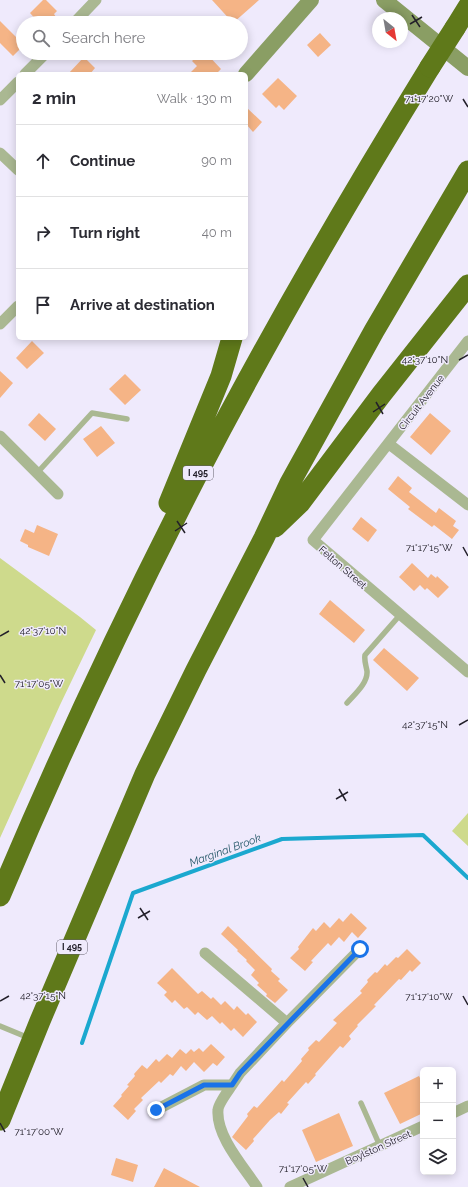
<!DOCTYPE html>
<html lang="en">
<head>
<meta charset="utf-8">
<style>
  body { margin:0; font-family:Raleway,sans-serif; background:#f2f2f3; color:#2b2b33 }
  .controls { position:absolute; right:12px; bottom:12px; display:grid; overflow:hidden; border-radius:6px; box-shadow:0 2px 10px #0003 }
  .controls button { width:36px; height:36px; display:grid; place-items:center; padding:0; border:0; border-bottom:1px solid #e1e1e2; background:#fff; color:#2b2b33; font:20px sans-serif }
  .compass { position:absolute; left:372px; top:12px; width:36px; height:36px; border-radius:50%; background:#fff; box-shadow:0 2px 10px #0003; rotate:149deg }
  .stop { position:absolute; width:12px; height:12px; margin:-9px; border:3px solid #1a73e8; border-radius:50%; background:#fff }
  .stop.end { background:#1a73e8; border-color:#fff; box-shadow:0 1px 4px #0008 }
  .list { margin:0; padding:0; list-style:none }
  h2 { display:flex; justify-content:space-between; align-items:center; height:52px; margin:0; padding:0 16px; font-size:17px }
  h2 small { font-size:13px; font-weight:400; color:#7c7c81 }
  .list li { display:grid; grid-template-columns:26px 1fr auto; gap:12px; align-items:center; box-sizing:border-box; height:72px; padding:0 16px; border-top:1px solid #e1e1e2 }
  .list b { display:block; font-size:15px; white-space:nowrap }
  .list em { font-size:13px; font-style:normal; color:#7c7c81 }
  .icon { flex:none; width:22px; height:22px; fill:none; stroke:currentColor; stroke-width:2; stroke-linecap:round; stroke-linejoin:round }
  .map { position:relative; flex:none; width:468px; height:1187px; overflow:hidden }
  .search { position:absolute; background:#fff; box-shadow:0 2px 10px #0003; left:16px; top:16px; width:232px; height:44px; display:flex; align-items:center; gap:10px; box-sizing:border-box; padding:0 14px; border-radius:22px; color:#7c7c81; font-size:15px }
  .panel { position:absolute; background:#fff; box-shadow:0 2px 10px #0003; left:16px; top:72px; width:232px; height:268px; border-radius:6px }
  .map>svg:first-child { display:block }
  .green { fill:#ceda8c }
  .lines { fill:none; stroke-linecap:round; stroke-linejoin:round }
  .stream { stroke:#1ba8cf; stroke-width:4 }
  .building { fill:#f5b486 }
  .service { stroke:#aab892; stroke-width:5.5 }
  .minor { stroke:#aab892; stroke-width:11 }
  .secondary { stroke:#8a9e64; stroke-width:16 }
  .motorway { stroke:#5f791a; stroke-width:21 }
  .motorway-bridge { stroke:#5f791a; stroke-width:21 }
  .route { stroke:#1a73e8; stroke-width:5 }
  .ticks { fill:none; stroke:#23202a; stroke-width:1.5 }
  .labels { text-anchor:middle; stroke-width:3; stroke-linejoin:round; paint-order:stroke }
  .shield { fill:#efeafc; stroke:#605d69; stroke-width:1 }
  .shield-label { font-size:9px; font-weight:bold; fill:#23202a }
  .street-label { font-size:10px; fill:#23202a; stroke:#efeafc }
  .water-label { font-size:11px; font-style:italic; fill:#245768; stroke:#efeafc }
  .ticks-label { font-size:10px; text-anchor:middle; fill:#23202a; stroke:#efeafc; stroke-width:3; stroke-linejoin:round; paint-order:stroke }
</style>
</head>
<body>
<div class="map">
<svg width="468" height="1187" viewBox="0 0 468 1187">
  <rect width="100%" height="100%" fill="#efeafc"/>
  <!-- green -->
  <path class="green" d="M0,558L80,617L96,630L60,705L0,838Z
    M468,813V846L452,831Z"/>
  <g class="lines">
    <!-- stream -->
    <path class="stream" d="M82,1043L133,893L282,839L423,835L468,878"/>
  </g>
  <!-- building -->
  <path class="building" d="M43,0H46L57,11L54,14L56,17L50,23H39L30,13Z
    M212,0H259L233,23Z
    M0,21L23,44V46L13,56L0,43Z
    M320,33L331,45L318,57L307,45Z
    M201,53H206L221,69L216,74H189L197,66L192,61Z
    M84,57L95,68L90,74H68Z
    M278,78L297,96L284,110L279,105L276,108L262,94Z
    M246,107L262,122L253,132L246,124Z
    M32,341L44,353L27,369L16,358Z
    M0,371L13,383L0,398Z
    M125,374L141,390L125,405L109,389Z
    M39,413L56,429L45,441L28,425Z
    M430,413L451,431L431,455L410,437Z
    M101,426L115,443L97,457L83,439Z
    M398,476L412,488L409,492L436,513L439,508L456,521L453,526L459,530L452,539L434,525L432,527L408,509L410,507L388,489Z
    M361,517L377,530L368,542L352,529Z
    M37,525L58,534L49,556L28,547V545L20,541L25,529L34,533Z
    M412,563L428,578L431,574L436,578L437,576L449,587L438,598L427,588L425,590L420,585L414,591L399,577Z
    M330,600L365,630L354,643L319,614Z
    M384,648L419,678L407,691L373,660Z
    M351,913L367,928L358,938L352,932L344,942L339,937L331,946L328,943L311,961L313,962L305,971L290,958L299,949L298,947L313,928L316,931L324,922L330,928L339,918L343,922Z
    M228,926L272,969L271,971L280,979L278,981L288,990L275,1003L266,996L267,994L257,985L259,983L251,975L255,970L246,961L247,960L237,951L238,950L221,934Z
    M407,949L421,963L412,972L410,970L401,980L399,979L374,1005L376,1006L357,1025L358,1026L349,1036L351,1039L343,1048L340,1046L315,1074L316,1075L308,1084L306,1082L287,1103L289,1104L281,1114L279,1112L270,1120L253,1139L254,1141L246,1150L232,1137L248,1116L247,1114L254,1106L257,1108L282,1080L284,1082L302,1061L301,1059L309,1050L308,1048L316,1040L319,1042L337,1023L333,1020L362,993L360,991L368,982L367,980L375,972L377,973L385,964L387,966L396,957L398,958Z
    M172,968L198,994L202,991L211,999L213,997L221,1005L225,1001L234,1010L237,1006L246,1015L248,1013L257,1022L243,1037L234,1028L231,1031L222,1022L220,1024L212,1016L207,1020L198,1012L195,1015L187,1007L184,1009L175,1000L172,1003L164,995L167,992L157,983Z
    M211,1044L225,1057L217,1066L213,1063L204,1072L194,1062L186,1071L181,1066L173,1076L170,1074L161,1083L159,1081L141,1098L143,1100L134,1109L136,1111L128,1120L113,1106L122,1096L121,1095L129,1086L127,1085L135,1076L134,1074L142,1065L147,1069L156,1059L159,1062L167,1054L172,1058L180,1049L186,1054L191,1049L194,1052L199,1048L203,1052Z
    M419,1076L423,1084V1113L400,1124L384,1093Z
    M339,1113L353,1146L316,1162L302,1130Z
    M116,1158L138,1165L133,1182L111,1175Z
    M164,1168L200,1187H154Z"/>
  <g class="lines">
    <!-- service -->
    <path class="service" d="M37,473L92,413L127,419
      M347,703C355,694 368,683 367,671C366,665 364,661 365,655L400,615
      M0,1026L29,1038
      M361,1103L380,1146"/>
    <!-- minor -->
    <path class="minor" d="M74,23L96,0
      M25,74L46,53
      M0,100L18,82
      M0,153L18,170
      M0,324L18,306
      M468,341L313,540L468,672
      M0,436L58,494
      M389,444L468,505
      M205,953L287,1023L360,949
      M232,1085C228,1091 218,1104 218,1110C216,1136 243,1166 257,1187
      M156,1110L204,1085H232L240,1073L287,1023
      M453,1113L468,1106
      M290,1187L423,1126"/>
    <!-- secondary -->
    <path class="secondary" d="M384,0L468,68
      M246,74L311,0"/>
    <!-- motorway -->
    <path class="motorway" d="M455,28L468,7
      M169,503L221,376L232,338
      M275,527L300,503L381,395L468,285
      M0,896C60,753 126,613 197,475C269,336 348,200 430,67
      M0,1120L40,1021L145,774L196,670L264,538L290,483L374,331L468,171"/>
    <!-- motorway-bridge -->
    <path class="motorway-bridge" d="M430,67L455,28"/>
  </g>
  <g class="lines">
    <!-- route -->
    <path class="route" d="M156,1110L204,1085H232L240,1073L360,949"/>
  </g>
  <!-- ticks -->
  <path class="ticks" d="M412,15L420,27M410,24L422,17M463,99L468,107M459,360L468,355M376,402L383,414M373,412L385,404M177,521L185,533M175,531L187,523M463,547L468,556M0,636L9,631M0,675L5,683M459,725L468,720M339,789L346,801M336,799L348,792M140,908L148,920M138,918L150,911M463,996L468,1005M0,1001L9,996M0,1123L5,1132M303,1178L308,1187"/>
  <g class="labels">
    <!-- shield labels -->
    <g class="shield">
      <rect x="183" y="466" width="30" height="14" rx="3"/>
      <rect x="57" y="940" width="30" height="14" rx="3"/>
    </g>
    <g class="shield-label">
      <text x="198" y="476">I 495</text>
      <text x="72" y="950">I 495</text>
    </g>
    <!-- street labels -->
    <g class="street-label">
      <text transform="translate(421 402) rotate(-52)" y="4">Circuit Avenue</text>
      <text transform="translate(343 567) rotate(41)" y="4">Felton Street</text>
      <text transform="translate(378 1147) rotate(-24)" y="4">Boylston Street</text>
    </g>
    <!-- water labels -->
    <g class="water-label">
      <text transform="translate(225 850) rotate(-20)" y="4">Marginal Brook</text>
    </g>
  </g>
  <g class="ticks-label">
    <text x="429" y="102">71°17'20"W</text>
    <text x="425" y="363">42°37'10"N</text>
    <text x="429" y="551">71°17'15"W</text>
    <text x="43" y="634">42°37'10"N</text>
    <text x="39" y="687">71°17'05"W</text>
    <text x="425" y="728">42°37'15"N</text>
    <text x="43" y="999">42°37'15"N</text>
    <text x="429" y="1000">71°17'10"W</text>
    <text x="39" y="1135">71°17'00"W</text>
    <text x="303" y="1172">71°17'05"W</text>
  </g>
</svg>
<div class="controls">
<button>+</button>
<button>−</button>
<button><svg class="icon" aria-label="layers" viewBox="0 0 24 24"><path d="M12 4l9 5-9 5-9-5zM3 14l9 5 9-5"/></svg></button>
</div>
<svg class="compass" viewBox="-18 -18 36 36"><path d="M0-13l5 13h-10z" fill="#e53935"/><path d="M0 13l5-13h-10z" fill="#7c7c81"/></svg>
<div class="stop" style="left:360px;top:949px"></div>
<div class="stop end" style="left:156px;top:1110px"></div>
<div class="search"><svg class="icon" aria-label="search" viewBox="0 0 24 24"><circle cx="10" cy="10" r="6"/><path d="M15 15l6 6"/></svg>Search here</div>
<section class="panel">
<h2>2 min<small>Walk · 130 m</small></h2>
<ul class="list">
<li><svg class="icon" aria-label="ahead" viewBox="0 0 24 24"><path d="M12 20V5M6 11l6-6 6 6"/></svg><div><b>Continue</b></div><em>90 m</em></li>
<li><svg class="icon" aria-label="right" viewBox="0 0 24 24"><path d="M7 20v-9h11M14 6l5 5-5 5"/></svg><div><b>Turn right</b></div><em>40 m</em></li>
<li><svg class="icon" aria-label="arrive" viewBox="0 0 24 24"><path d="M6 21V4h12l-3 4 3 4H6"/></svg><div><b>Arrive at destination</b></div></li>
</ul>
</section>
</div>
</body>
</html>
